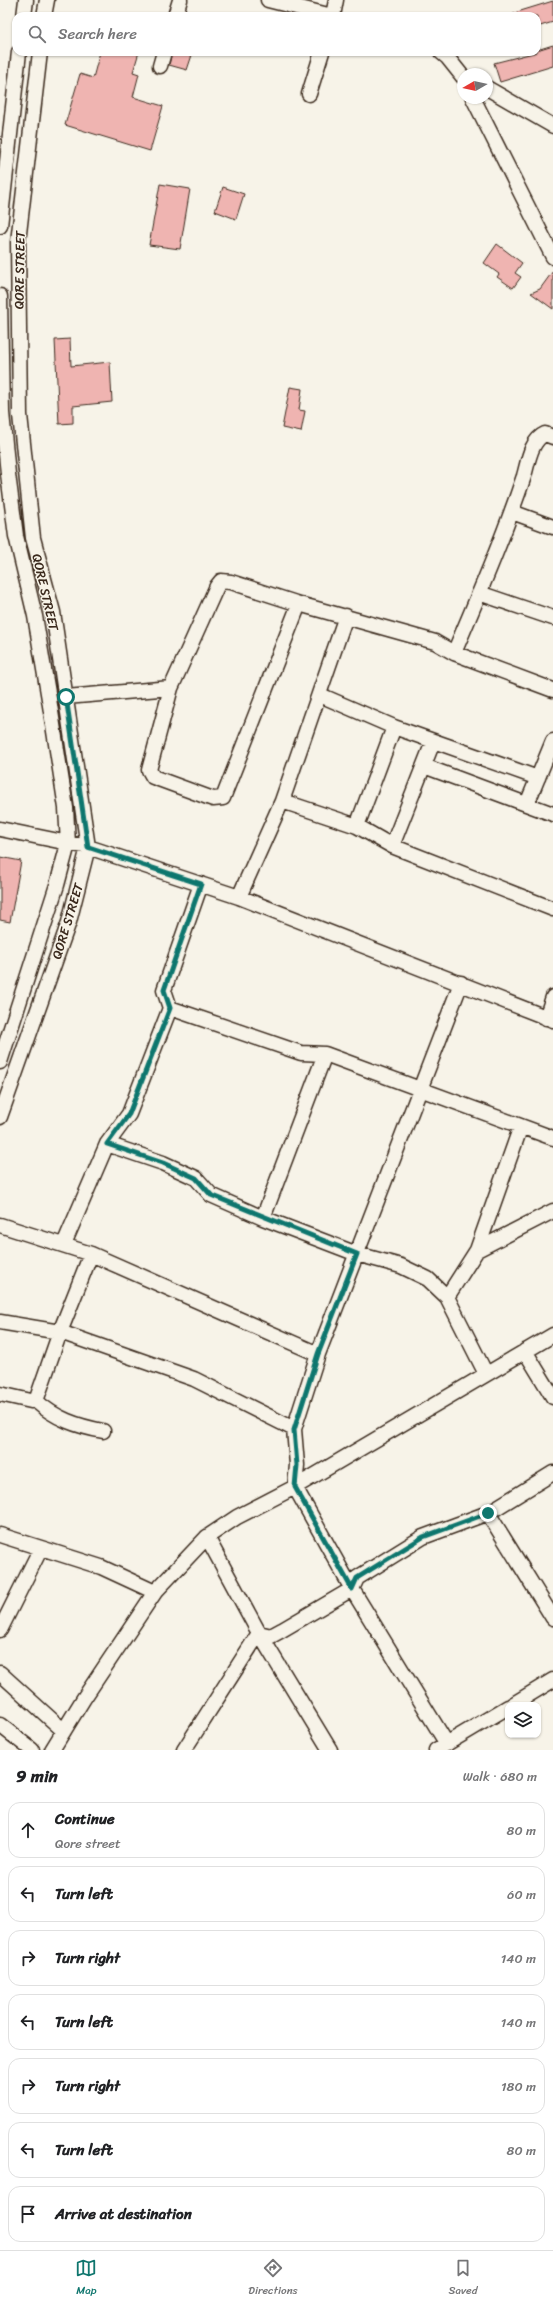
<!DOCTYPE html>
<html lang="en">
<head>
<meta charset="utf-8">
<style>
  body { margin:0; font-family:Sriracha,sans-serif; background:#f2f2f2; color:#202124 }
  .controls { position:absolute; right:12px; bottom:12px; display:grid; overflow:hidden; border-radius:8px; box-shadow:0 1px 3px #0004 }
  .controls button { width:36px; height:36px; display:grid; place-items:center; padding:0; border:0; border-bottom:1px solid #e0e0e0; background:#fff; color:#202124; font:20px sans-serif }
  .compass { position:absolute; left:457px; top:68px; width:36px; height:36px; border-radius:50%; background:#fff; box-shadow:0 1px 3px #0004; rotate:261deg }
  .stop { position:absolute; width:12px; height:12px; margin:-9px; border:3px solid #0f766e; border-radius:50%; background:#fff }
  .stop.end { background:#0f766e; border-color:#fff; box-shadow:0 1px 4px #0008 }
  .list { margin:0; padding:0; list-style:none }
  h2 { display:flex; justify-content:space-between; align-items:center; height:52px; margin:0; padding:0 16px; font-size:17px }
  h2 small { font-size:13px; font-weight:400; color:#757577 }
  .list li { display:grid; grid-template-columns:26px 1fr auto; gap:12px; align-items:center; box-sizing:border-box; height:56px; margin:0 8px 8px; padding:0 8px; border:1px solid #e0e0e0; border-radius:12px }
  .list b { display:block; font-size:15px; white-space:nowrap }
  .list p { margin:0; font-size:13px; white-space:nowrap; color:#757577 }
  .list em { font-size:13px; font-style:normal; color:#757577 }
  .icon { flex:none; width:22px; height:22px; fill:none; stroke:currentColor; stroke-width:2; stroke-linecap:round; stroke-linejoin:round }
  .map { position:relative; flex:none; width:553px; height:1750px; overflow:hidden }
  .search { position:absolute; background:#fff; box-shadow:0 1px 3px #0004; left:12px; right:12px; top:12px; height:44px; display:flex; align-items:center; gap:10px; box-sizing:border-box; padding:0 14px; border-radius:12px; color:#757577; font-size:15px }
  .sheet { height:500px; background:#fff }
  nav { display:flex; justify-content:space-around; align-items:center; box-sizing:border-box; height:56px; border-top:1px solid #e0e0e0; background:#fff; font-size:11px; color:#757577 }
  nav a { display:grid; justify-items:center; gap:2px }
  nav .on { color:#0f766e }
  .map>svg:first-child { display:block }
  .building { fill:#efb4b1; stroke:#3b2a1e }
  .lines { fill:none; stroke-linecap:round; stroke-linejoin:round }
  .minor-casing { stroke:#3b2a1e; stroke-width:17 }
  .minor { stroke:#f7f3e8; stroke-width:14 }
  .route { stroke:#0f766e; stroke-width:5 }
  .labels { text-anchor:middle; stroke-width:3; stroke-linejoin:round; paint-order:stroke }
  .street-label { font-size:13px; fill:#3b2a1e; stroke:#f7f3e8 }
</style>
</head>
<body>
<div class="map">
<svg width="553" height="1750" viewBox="0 0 553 1750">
  <rect width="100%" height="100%" fill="#f7f3e8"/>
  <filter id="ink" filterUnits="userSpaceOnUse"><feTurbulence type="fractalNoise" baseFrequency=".025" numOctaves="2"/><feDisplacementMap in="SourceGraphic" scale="8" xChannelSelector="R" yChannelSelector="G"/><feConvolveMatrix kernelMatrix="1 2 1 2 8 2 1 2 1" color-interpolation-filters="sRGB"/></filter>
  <g filter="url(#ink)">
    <!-- building -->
    <path class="building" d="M553,1V22L537,27V16H514V13Z
      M553,45V66L500,82L494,63L537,52V50Z
      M100,52H139L133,72L139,74L133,97L163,106L150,151L65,125L80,74L93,78Z
      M172,52H193L187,70L169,65Z
      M160,184L190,189L180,249L149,245Z
      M223,187L244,194L236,219L215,211Z
      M497,244L522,263L515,273L521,277L513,288L497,277L499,274L484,263Z
      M553,271V309L531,293L540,289Z
      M70,339L71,366L110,362L112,402L73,406V423L59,424L55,340Z
      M290,387L302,389L299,410L305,411L301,432L282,428Z
      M0,857L21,861L10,922L0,920Z"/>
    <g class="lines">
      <!-- minor casing -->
      <g class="minor-casing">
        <path id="minor" d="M268,0L332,16
          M24,16L26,0
          M44,16L47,0
          M175,16L180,0
          M333,16L336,0
          M441,52L447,57L463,77
          M160,66L164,52
          M487,88L553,126
          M309,94L322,52
          M473,98L553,257
          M0,226L19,52
          M0,296L2,413L8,474L16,536L35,616L49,699L66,808L68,844L57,885L0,1062
          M512,512L553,527
          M479,593L553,618
          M299,604L223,798L213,799L153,777L149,770L171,688L217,586L221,581L231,582L299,604L435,642L454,653L553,690
          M454,653C479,594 504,536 524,476C528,462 531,440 545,434L553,437
          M320,695L394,727L538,778
          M66,697L171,688
          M424,766L553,814
          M282,801L357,826L392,846L553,909
          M527,804L553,741
          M357,826L394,727
          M0,829L88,847L239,897L553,1020
          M392,846L433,742
          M239,897L282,801L346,616
          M170,1008L301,1053L325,1054L553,1138
          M546,1018L553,997
          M0,1117L69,922L88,847L53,612L33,538L20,415L18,242L40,52
          M107,1144L163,1163L196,1178L211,1195L263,1218L357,1254L401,1266L428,1279L447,1297L486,1374
          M263,1218L325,1054
          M0,1225L91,1254L318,1354
          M64,1244L107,1144L129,1114L170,1008L164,990L201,884
          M477,1250L553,1211
          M447,1297L477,1250L521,1126
          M0,1322L60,1332L194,1379L294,1429
          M525,1351L553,1397
          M0,1394L31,1401H36C56,1419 77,1426 103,1431
          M36,1401L60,1332L91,1254
          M488,1513L553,1618
          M0,1535L101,1567L155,1592
          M207,1537L259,1633L330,1750
          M0,1630L41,1548
          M0,1673L64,1731
          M512,1705L553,1680
          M0,1725L32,1750
          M447,1744L352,1589L295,1487L297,1465L294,1429L318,1354L461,983
          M52,1750L84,1698L155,1592L207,1537L237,1517L295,1487L553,1335
          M184,1750L259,1633L271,1636L282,1630L352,1589L357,1578L423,1537L488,1513L553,1473
          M436,1750L508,1707"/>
      </g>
      <!-- minor -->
      <use href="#minor" class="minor"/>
    </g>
  </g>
  <g class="lines" filter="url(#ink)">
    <!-- route -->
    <path class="route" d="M66,697L88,847L201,884L164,990L170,1008L129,1114L107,1144L163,1163L196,1178L211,1195L357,1254L318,1354L294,1430L297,1465L295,1487L352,1589L357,1578L423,1537L488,1513"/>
  </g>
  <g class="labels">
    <!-- street labels -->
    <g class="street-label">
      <text transform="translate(19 270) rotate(-89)" y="5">QORE STREET</text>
      <text transform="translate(46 592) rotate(77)" y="5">QORE STREET</text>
      <text transform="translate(67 921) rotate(-73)" y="5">QORE STREET</text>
    </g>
  </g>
</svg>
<div class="controls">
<button><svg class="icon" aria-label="layers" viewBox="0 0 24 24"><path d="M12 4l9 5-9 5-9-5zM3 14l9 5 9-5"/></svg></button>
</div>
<svg class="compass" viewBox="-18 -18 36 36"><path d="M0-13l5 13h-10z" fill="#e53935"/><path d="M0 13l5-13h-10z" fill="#757577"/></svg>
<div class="stop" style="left:66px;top:697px"></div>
<div class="stop end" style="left:488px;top:1513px"></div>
<div class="search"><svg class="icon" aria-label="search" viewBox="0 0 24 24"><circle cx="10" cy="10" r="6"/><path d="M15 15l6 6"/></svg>Search here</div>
</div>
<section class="sheet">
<h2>9 min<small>Walk · 680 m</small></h2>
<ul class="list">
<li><svg class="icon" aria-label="ahead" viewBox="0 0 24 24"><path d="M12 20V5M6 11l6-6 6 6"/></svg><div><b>Continue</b><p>Qore street</p></div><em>80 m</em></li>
<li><svg class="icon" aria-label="left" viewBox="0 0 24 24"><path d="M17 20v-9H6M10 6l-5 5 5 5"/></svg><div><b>Turn left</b></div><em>60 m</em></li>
<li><svg class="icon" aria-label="right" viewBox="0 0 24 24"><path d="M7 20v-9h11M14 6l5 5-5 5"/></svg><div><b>Turn right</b></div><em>140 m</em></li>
<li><svg class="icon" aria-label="left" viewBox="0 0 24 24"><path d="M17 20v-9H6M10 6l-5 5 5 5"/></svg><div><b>Turn left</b></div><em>140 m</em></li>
<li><svg class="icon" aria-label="right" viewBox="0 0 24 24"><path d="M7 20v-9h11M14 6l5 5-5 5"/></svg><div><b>Turn right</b></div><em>180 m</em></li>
<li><svg class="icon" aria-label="left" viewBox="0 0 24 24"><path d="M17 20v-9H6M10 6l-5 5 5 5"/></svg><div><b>Turn left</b></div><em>80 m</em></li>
<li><svg class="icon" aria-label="arrive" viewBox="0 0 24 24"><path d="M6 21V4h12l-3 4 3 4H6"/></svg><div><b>Arrive at destination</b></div></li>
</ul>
</section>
<nav>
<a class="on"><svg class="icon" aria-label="map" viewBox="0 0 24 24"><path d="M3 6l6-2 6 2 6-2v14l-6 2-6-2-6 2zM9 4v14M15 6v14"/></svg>Map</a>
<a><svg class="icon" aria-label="directions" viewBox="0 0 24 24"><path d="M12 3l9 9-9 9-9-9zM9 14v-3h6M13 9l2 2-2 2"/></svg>Directions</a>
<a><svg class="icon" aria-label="saved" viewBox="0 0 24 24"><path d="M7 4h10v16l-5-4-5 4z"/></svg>Saved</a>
</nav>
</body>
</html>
